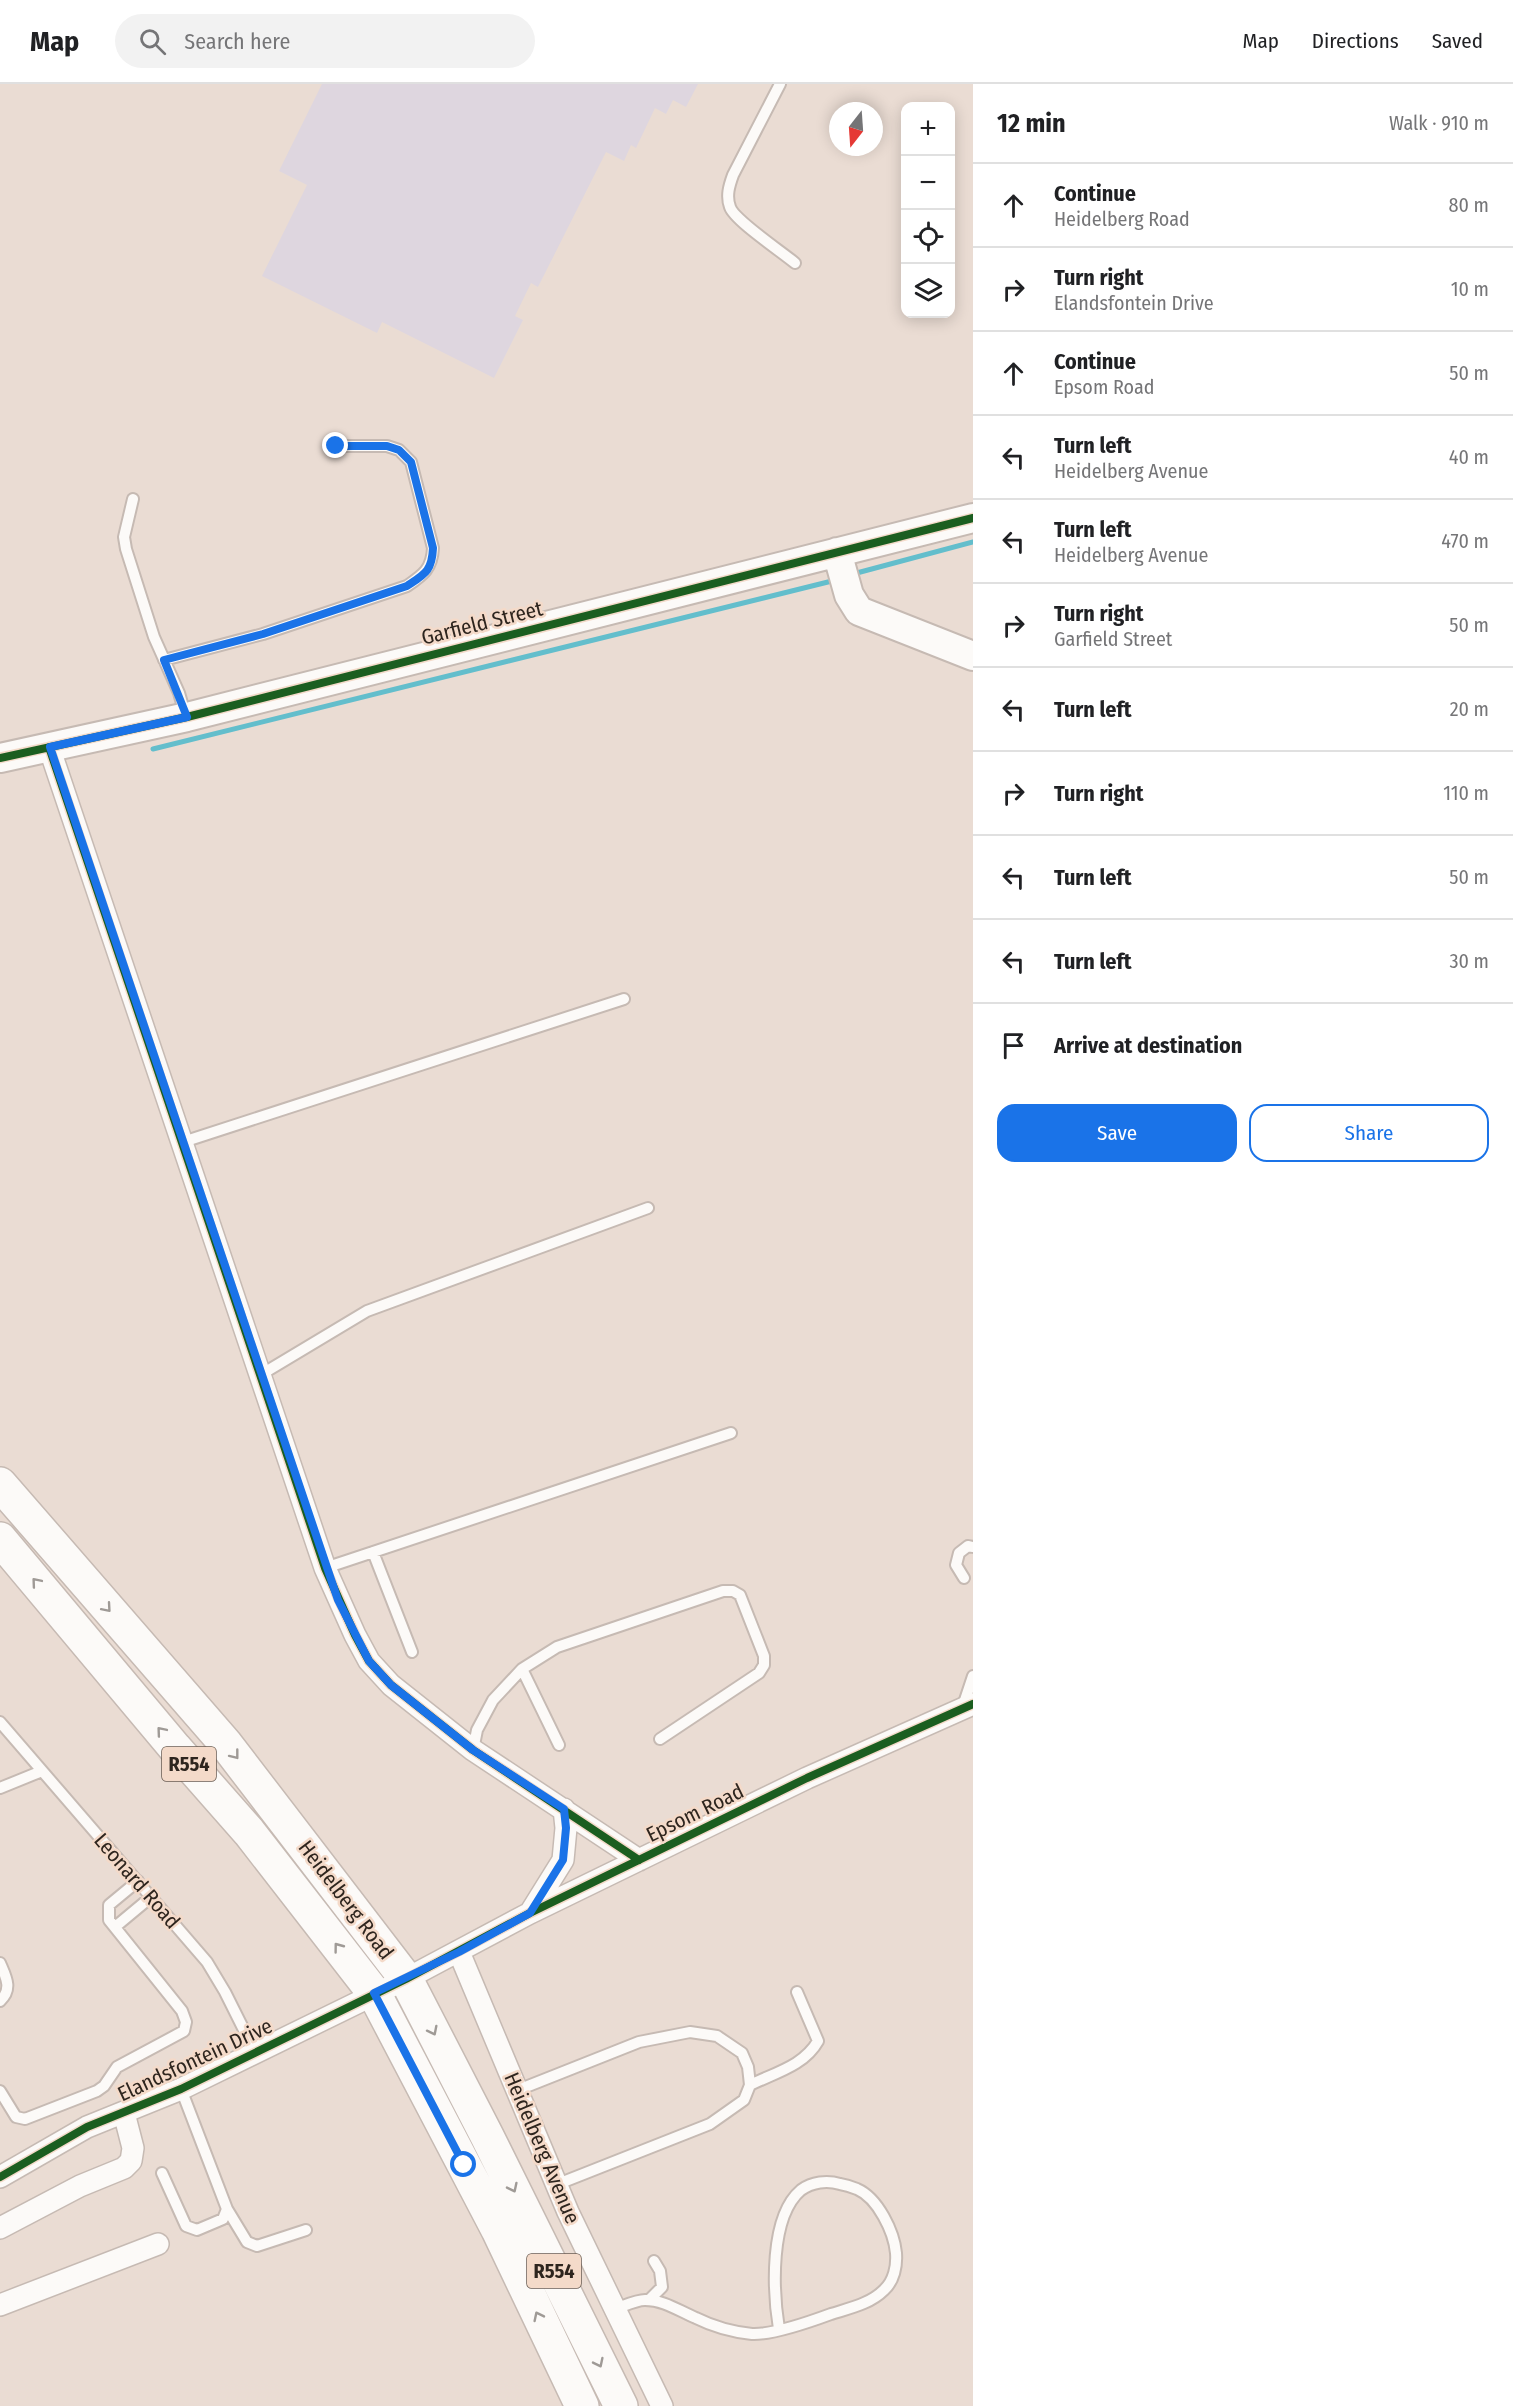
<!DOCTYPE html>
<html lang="en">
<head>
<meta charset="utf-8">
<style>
  body { margin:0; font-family:"Fira Sans Condensed",sans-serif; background:#f2f2f2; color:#202124 }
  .controls { position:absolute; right:18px; top:18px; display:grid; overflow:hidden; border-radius:12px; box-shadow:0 3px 15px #0003 }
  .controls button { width:54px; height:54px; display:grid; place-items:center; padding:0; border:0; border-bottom:2px solid #e0e0e0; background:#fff; color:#202124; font:30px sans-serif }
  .compass { position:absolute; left:829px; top:18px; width:54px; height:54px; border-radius:50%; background:#fff; box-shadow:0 3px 15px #0003; rotate:197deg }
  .stop { position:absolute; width:18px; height:18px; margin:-14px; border:4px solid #1a73e8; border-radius:50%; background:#fff }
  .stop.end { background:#1a73e8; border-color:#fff; box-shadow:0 2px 6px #0008 }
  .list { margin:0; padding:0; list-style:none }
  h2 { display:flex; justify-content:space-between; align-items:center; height:78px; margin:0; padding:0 24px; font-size:26px }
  h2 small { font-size:20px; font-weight:400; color:#757577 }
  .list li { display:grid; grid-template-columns:39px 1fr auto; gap:18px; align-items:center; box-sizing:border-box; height:84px; padding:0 24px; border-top:2px solid #e0e0e0 }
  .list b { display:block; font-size:22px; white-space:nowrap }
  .list p { margin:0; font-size:20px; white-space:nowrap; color:#757577 }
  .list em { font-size:20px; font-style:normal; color:#757577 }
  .actions { display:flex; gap:12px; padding:18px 24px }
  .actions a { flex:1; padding:14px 0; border:2px solid #1a73e8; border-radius:18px; text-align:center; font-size:21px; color:#1a73e8 }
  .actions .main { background:#1a73e8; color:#fff }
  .icon { flex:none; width:33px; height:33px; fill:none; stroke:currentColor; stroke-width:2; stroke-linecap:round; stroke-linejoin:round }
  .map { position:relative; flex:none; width:973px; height:2322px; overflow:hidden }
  header { display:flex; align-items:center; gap:36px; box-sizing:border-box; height:84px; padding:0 30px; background:#fff; border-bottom:2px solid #e0e0e0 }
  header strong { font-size:28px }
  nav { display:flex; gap:33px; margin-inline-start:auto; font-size:21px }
  .search { width:420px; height:54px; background:#f2f2f2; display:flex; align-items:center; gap:15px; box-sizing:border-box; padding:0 21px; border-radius:33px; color:#757577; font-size:22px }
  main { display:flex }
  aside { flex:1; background:#fff }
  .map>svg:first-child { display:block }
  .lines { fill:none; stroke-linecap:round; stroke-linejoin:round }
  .stream { stroke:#63becc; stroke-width:5 }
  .building { fill:#ded6df }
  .lane-casing { stroke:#c6bab3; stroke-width:14 }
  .street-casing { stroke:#c6bab3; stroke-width:24 }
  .secondary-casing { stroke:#c6bab3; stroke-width:32 }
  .primary-casing { stroke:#c6bab3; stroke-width:36 }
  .lane { stroke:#fcfaf8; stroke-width:10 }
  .street { stroke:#fcfaf8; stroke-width:21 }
  .secondary { stroke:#fcfaf8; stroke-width:28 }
  .primary { stroke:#fcfaf8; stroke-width:33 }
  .cycleway-casing { stroke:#f4dac9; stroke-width:11 }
  .cycleway { stroke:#1b5e20; stroke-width:8 }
  .oneway { stroke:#9f9a96 }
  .route { stroke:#1a73e8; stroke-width:8 }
  .labels { text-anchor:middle; stroke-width:5; stroke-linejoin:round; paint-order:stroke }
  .shield { fill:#f4dac9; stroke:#695b51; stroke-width:1.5 }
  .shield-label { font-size:20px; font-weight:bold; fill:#2e251e }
  .street-label { font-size:21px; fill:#2e251e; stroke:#f4dac9 }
</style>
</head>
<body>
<header>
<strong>Map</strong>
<div class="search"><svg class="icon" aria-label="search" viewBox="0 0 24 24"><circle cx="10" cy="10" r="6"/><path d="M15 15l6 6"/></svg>Search here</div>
<nav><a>Map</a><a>Directions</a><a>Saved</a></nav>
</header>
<main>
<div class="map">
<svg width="973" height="2322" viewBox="0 0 973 2322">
  <rect width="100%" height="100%" fill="#eadcd3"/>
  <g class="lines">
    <!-- stream -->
    <path class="stream" d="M853,490L973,458
      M153,665L836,496"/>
  </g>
  <!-- building -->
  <path class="building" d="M322,0H698L686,23L673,16L666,30L655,24L636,64L631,61L624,77L606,68L538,203L531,199L515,232L523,236L494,294L382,238L377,249L262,192L307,101L279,87Z"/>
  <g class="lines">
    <!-- lane casing -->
    <g class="lane-casing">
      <path id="lane" d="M780,0L733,91C729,102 726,112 730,123C734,136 782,168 795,179
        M133,415L124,453L126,465L154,553L179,609L186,633
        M164,576L263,550L407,502C423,491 432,485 433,464L411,378L399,366L387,362H336
        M183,1058L624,915
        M262,1290L367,1227L648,1124
        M373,1468L412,1568
        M325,1484L731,1349
        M964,1494L956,1481L959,1469L968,1462L973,1463
        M522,1585L559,1661
        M962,1625L973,1592
        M0,1638L207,1878L225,1908L256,1970
        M473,1666L477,1646L493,1616L522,1585L557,1563L723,1507H733L740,1511L764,1572V1581L759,1589L660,1655
        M0,1704L42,1687
        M115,1843L151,1813
        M0,1879C6,1893 13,1905 0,1917
        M750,2001C774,1989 804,1982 818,1957L797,1908
        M518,2006L639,1958L690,1948L717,1952L742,1969L748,1983L750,2001L744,2016L710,2040L558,2100
        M0,2007L16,2033L25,2035L97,2007L104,2002L117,1983L184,1947L186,1938L182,1927L109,1836V1821L138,1797
        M162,2089L186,2142L197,2146L223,2135L227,2125L181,2005
        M227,2125L247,2158L257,2162L306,2146
        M649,2216L662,2203L660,2187L654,2177
        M615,2225C624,2222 636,2216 645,2216C664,2216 679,2227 696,2234C714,2243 733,2248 752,2250C772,2251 812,2237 831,2230C850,2224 870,2220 884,2206C894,2197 897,2182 896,2169C894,2148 878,2114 857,2105C852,2103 846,2101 840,2100C827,2096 812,2098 801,2106C769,2133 773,2208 779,2245"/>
    </g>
    <!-- street casing -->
    <g class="street-casing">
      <path id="street" d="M49,663L325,1484L355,1551L369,1577L391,1601L473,1666L639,1776
        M530,1829L563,1776L566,1744L564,1725
        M459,1868L568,2128L662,2322
        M0,2093L87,2043L181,2005L406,1895L530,1829L807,1694L973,1620
        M0,2144L80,2102L124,2084L131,2077L133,2064L124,2029
        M0,2221L158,2160"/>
    </g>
    <!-- secondary casing -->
    <g class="secondary-casing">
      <path id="secondary" d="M837,468L849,511L859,527L973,572
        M0,674L187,633L973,434"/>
    </g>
    <!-- primary casing -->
    <g class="primary-casing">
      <path id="primary" d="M0,1400L225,1659L406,1895L487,2052L621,2322
        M0,1455L175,1664L249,1748L374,1909L498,2146L582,2322"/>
    </g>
    <!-- lane -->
    <use href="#lane" class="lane"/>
    <!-- street -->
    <use href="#street" class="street"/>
    <!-- secondary -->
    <use href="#secondary" class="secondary"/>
    <!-- primary -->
    <use href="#primary" class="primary"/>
    <!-- cycleway casing -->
    <g class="cycleway-casing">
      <path id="cycleway" d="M49,663L325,1484L355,1551L369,1577L391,1601L473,1666L639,1776
        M0,674L187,633L973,434
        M0,2093L87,2043L181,2005L406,1895L530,1829L807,1694L973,1620"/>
    </g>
    <!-- cycleway -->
    <use href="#cycleway" class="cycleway"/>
  </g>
  <!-- one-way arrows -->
  <defs><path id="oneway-chevron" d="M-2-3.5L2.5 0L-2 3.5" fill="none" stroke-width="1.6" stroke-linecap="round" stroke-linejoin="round" transform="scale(1.5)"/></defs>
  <g class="oneway">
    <use href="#oneway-chevron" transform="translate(36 1498) rotate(-130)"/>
    <use href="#oneway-chevron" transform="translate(107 1524) rotate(49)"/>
    <use href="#oneway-chevron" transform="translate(161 1647) rotate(-130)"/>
    <use href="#oneway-chevron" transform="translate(235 1671) rotate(52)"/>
    <use href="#oneway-chevron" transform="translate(338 1863) rotate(-127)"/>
    <use href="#oneway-chevron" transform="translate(433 1947) rotate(63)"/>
    <use href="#oneway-chevron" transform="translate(513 2104) rotate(64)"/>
    <use href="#oneway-chevron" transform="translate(538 2232) rotate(-116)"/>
    <use href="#oneway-chevron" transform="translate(599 2279) rotate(64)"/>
  </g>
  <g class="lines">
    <!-- route -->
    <path class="route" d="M336,362H387L399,366L411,378L433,464C432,487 425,490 407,502L263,550L164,576L187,633L50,663L338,1516L369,1577L391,1601L473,1666L564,1725L566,1744L563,1776L530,1829L459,1868L374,1909L464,2081"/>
  </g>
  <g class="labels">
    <!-- shield labels -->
    <g class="shield">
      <rect x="162" y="1663" width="54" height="34" rx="4.5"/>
      <rect x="527" y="2170" width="54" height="34" rx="4.5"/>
    </g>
    <g class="shield-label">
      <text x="189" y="1687">R554</text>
      <text x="554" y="2194">R554</text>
    </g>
    <!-- street labels -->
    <g class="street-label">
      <text transform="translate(482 539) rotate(-14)" y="7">Garfield Street</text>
      <text transform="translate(695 1729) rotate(-26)" y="7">Epsom Road</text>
      <text transform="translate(137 1797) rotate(49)" y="7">Leonard Road</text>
      <text transform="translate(346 1816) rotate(53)" y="7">Heidelberg Road</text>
      <text transform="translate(195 1976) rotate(-25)" y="7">Elandsfontein Drive</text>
      <text transform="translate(542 2064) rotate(67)" y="7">Heidelberg Avenue</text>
    </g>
  </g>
</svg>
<div class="controls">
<button>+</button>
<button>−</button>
<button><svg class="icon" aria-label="locate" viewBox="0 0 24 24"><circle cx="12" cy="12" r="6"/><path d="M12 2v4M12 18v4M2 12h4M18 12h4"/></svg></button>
<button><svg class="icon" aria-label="layers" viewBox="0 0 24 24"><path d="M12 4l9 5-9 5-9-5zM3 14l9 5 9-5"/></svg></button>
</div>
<svg class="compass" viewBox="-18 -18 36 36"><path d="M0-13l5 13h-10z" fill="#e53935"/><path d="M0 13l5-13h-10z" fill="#757577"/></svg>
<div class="stop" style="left:464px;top:2081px"></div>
<div class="stop end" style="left:336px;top:362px"></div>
</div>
<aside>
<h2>12 min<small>Walk · 910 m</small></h2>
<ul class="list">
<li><svg class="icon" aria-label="ahead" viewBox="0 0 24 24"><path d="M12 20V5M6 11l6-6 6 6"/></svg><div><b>Continue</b><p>Heidelberg Road</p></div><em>80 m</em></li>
<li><svg class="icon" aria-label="right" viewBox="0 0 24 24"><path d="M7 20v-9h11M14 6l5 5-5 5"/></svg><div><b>Turn right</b><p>Elandsfontein Drive</p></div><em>10 m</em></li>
<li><svg class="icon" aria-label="ahead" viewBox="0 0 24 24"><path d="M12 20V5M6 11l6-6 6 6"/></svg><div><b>Continue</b><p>Epsom Road</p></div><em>50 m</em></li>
<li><svg class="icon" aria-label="left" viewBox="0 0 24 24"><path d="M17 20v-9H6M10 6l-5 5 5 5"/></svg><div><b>Turn left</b><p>Heidelberg Avenue</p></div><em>40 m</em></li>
<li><svg class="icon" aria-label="left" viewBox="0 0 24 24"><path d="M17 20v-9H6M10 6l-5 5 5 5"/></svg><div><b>Turn left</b><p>Heidelberg Avenue</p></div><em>470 m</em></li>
<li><svg class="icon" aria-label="right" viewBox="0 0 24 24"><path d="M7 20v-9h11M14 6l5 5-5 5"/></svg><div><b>Turn right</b><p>Garfield Street</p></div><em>50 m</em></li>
<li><svg class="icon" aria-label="left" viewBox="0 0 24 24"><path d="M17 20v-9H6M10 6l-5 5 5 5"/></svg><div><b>Turn left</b></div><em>20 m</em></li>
<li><svg class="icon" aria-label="right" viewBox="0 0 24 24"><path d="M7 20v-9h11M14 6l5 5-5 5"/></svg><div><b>Turn right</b></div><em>110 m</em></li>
<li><svg class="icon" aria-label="left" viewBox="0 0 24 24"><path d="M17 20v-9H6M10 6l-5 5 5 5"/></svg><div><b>Turn left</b></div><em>50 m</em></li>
<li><svg class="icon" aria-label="left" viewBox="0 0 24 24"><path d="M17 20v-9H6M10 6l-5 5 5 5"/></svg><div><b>Turn left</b></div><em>30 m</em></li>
<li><svg class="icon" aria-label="arrive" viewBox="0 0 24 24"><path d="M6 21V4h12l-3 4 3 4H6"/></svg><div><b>Arrive at destination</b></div></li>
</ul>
<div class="actions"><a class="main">Save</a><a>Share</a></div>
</aside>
</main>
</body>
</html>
